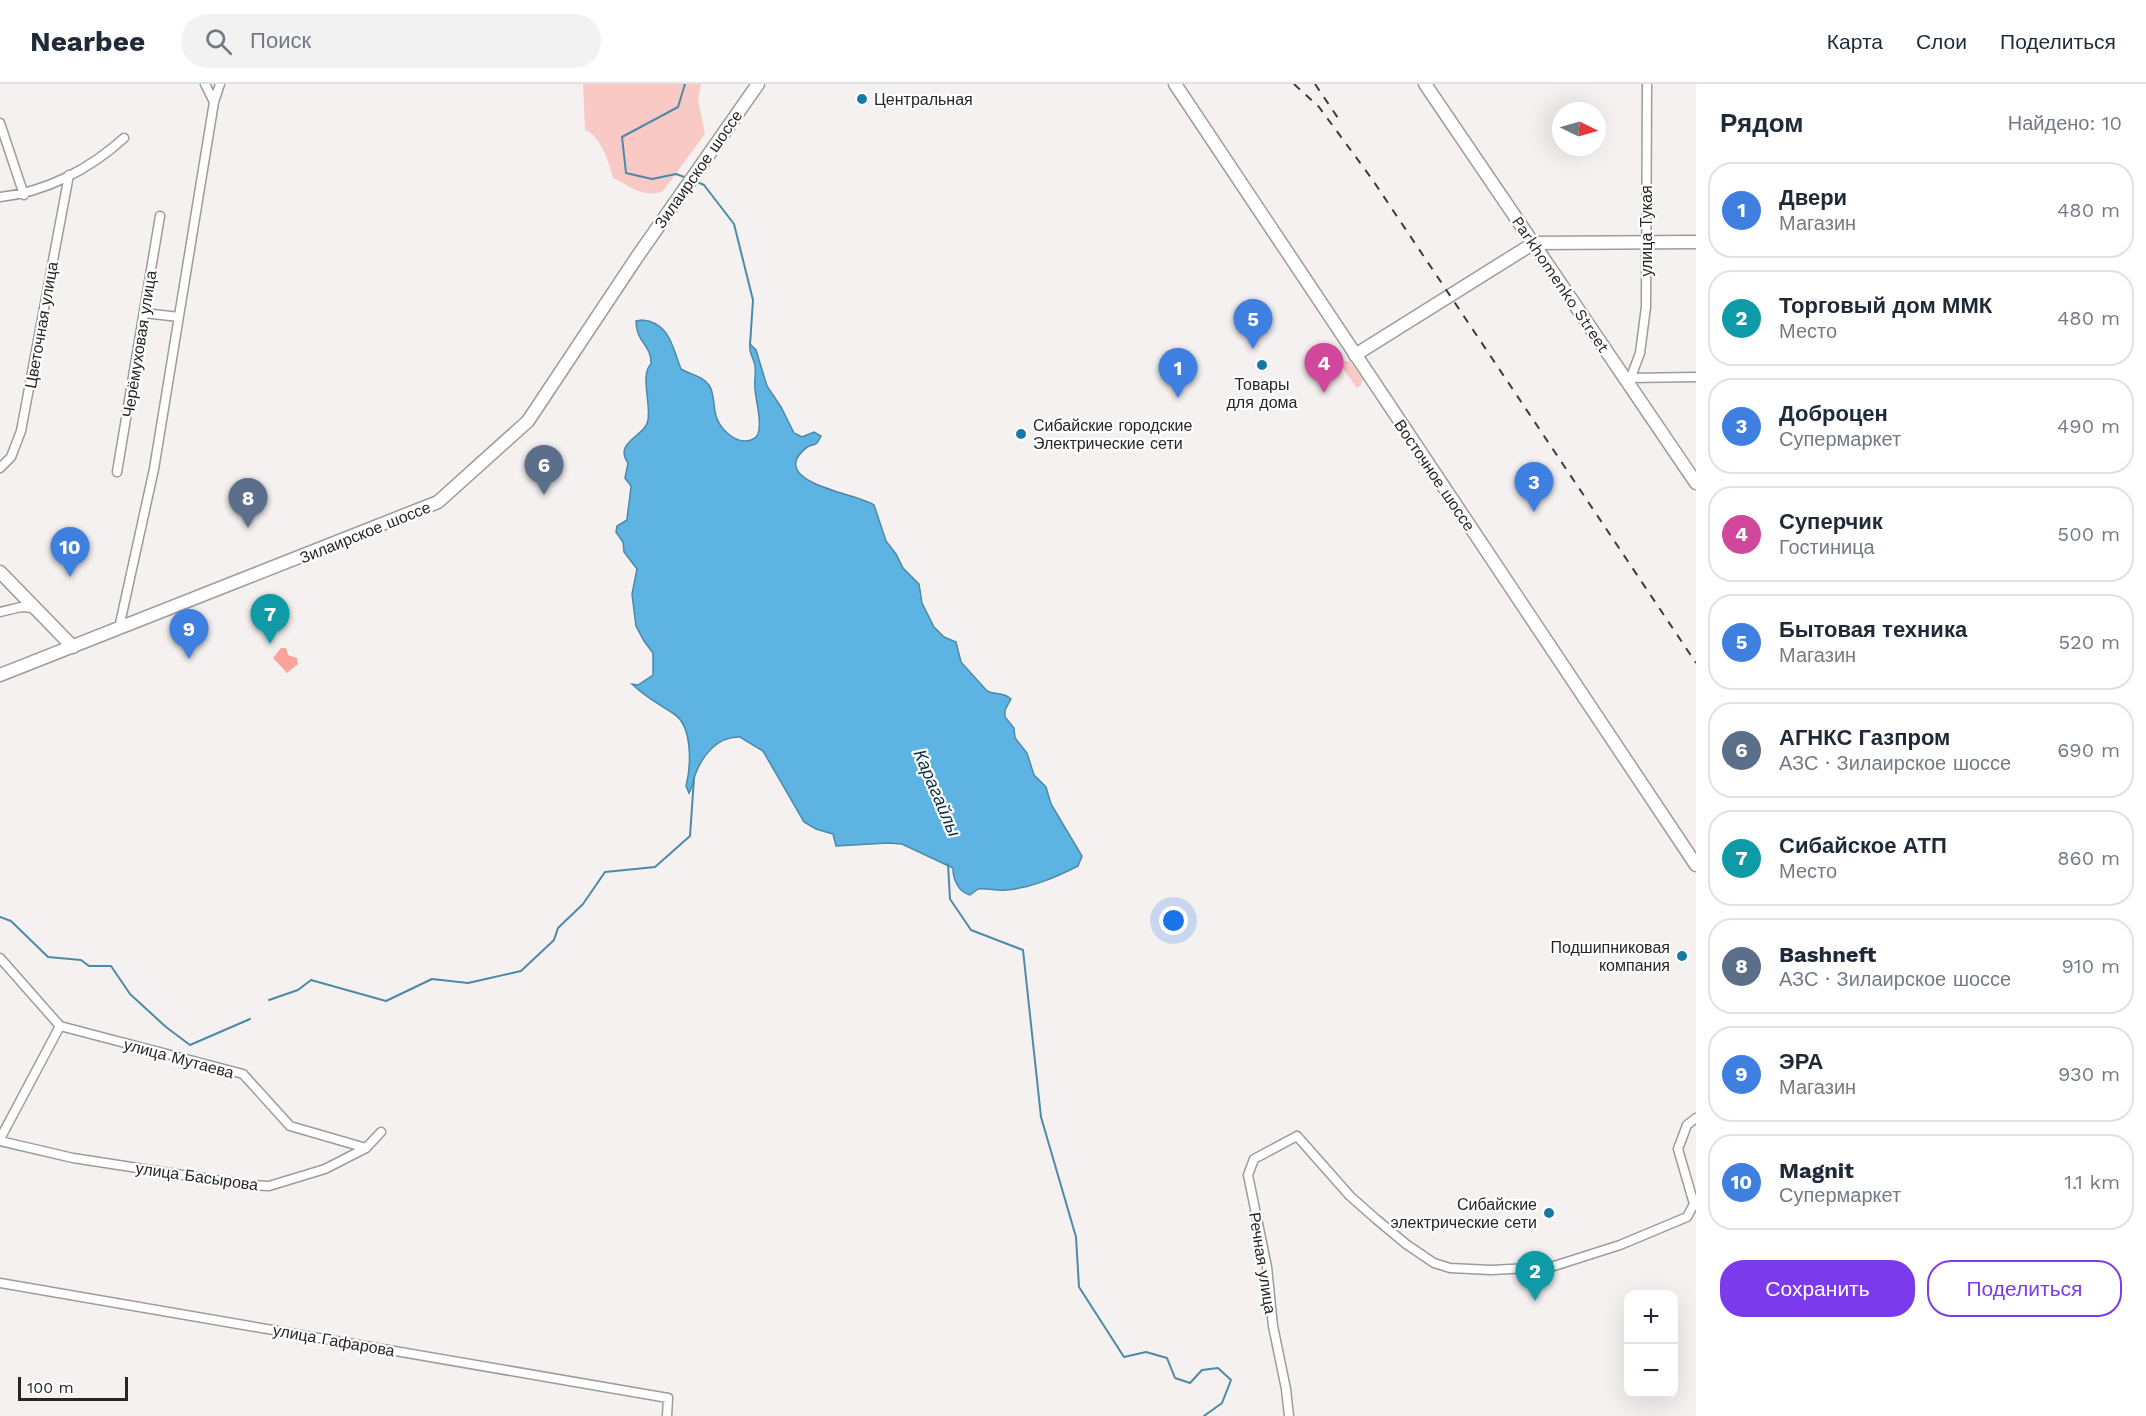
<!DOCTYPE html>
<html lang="ru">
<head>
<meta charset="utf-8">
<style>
  body { margin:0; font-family:"Work Sans",sans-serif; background:#f2f2f3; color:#1f2937 }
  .controls { position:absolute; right:18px; bottom:18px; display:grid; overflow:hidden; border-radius:12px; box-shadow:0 6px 24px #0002 }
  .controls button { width:54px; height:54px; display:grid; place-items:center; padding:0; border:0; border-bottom:2px solid #e0e1e3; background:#fff; color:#1f2937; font:30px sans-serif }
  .compass { position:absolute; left:1552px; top:18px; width:54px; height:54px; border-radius:50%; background:#fff; box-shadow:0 6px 24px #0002; rotate:95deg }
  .scale { position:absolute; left:18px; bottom:15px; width:110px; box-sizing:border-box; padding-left:6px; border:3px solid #272626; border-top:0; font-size:16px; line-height:21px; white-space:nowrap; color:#272626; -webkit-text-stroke:4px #fff; paint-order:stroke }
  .you { position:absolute; left:1174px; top:837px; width:21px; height:21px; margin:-15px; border:4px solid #fff; border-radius:50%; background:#1a73e8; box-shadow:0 0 0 9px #1a73e833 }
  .badge { display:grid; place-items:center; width:39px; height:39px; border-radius:50%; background:#7c3aed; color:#fff; font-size:20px; font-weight:700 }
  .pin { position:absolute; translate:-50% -50px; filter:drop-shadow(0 2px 3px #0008) }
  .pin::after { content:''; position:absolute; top:32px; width:21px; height:18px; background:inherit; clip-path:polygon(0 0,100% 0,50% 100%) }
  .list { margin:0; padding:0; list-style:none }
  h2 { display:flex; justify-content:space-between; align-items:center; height:78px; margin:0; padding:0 24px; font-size:26px }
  h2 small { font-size:20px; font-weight:400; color:#747a83 }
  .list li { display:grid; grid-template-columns:39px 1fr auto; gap:18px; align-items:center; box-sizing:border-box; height:96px; margin:0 12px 12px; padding:0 12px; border:2px solid #e0e1e3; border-radius:24px }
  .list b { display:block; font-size:22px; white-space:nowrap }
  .list p { margin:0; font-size:20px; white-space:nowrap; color:#747a83 }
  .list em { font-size:20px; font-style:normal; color:#747a83 }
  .actions { display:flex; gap:12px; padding:18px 24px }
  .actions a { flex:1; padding:14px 0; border:2px solid #7c3aed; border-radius:24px; text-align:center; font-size:21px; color:#7c3aed }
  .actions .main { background:#7c3aed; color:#fff }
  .icon { flex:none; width:33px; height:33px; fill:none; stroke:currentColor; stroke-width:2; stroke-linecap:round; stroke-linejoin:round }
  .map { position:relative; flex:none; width:1696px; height:1332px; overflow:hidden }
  header { display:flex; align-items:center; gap:36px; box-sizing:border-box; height:84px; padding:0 30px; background:#fff; border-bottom:2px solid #e0e1e3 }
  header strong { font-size:28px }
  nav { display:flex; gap:33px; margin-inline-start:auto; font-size:21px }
  .search { width:420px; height:54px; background:#f2f2f3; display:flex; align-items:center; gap:15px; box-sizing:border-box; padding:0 21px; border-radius:33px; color:#747a83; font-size:22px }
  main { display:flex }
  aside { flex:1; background:#fff }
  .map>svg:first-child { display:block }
  .green { fill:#f8c9c5 }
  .forest { fill:#fca39d }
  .water { fill:#5db3e1; stroke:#4d89a9; stroke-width:1.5 }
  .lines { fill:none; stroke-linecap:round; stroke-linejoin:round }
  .stream { stroke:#4d89a9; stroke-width:2 }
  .street-casing { stroke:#9e9b9a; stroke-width:11 }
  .secondary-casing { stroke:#9e9b9a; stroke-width:15 }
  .primary-casing { stroke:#9e9b9a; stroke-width:15 }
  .street { stroke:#fff; stroke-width:8 }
  .secondary { stroke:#fff; stroke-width:12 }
  .primary { stroke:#fff; stroke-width:12 }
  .rail { stroke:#3c3b3b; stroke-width:2; stroke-dasharray:8 8; stroke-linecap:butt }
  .poi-dot { fill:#177aa6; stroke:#fff; stroke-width:2 }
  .labels { text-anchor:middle; stroke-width:4.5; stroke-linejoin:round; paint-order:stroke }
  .poi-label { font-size:16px; fill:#272626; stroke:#fff; text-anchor:start }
  .street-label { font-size:16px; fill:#272626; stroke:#fff }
  .water-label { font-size:18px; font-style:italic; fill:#082f42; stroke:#fff }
</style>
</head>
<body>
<header>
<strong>Nearbee</strong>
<div class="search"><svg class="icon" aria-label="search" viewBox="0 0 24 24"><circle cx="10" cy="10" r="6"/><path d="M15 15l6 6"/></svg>Поиск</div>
<nav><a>Карта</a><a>Слои</a><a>Поделиться</a></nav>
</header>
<main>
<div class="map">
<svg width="1696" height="1332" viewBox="0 0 1696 1332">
  <rect width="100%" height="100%" fill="#f5f1f1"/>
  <!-- green -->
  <path class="green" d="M583,0H701L698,16L705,50L663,107C644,115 630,102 613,94C609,79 601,52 585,46Z
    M1343,277H1350L1363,295L1361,301L1357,304L1339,279Z"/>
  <!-- forest -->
  <path class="forest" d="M281,564H286L288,571L297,574L298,580L287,589L273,574Z"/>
  <!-- water -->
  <path class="water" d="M642,236C670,238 673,265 681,285C691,291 701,291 709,301C715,310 713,322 716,332C720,345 736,361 751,356C756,354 758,352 759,346C761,332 756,319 755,305C754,297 756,289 755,282C754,274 748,268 750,260L756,266L767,302L781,323L794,349L802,353L814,348L821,352L817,359C815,361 812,361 809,362C805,364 797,372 796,377C790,402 860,411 874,421L886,457L896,470L903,484L919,500L922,519L934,543L944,553L956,558L961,578L987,607C995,611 1004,608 1011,615L1005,626V633L1014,644L1015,654L1027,669L1034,691L1046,703L1051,720L1082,772L1078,782C1056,793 1032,804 1006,806C997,807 987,804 978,805L970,811C958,808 953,795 953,784L902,760L888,759L836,762L833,750L816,745L804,738L763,667L740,653C717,652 702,672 695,691C693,698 692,704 689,709L686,702C691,683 693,642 674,630C660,621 644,612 632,600L638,601L653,591V569L644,557L636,542L632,510L637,485L624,468L623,458L616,448L617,442L627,436C628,424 630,414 631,402L625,394L628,379C613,358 646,352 648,336C651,320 640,290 651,280C652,261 636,259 636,237Z"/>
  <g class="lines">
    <!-- stream -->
    <path class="stream" d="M685,0L678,23L622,53L626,89L652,95L676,90L687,94
      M695,97L704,101L734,140L753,216L750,261
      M948,780L950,815L971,846L1023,866L1041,1033L1076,1153L1079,1203L1124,1273L1146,1268L1167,1274L1175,1294L1190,1299L1202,1286L1218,1284L1231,1296L1222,1319L1204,1332
      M0,833L11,837L48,873L81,876L89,882H111L130,910L166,943L190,961L250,935
      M269,916L298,906L311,896L386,917L432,895L468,899L521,887L554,856L558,844L583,820L605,788L655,783L690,752L694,694"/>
    <!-- street casing -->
    <g class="street-casing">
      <path id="street" d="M205,0L214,18
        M0,39L24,111
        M0,113C46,108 90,85 124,54
        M144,229L179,233
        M1631,293L1640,269L1646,223L1647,0
        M1628,294L1696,293
        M0,384L11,373L21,347L69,91
        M117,388L160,132
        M0,528L21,523L35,524
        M119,544L154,385L214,18L220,0
        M0,874L60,942L243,990L290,1042L366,1064
        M0,1055L60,942
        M0,1057L73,1074L248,1101L269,1102L325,1085L366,1064L381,1048
        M0,1199L668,1314L667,1332
        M1289,1332L1286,1305L1273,1242L1267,1183L1248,1091L1254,1075L1297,1052L1350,1112L1376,1135L1406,1160L1434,1179L1450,1184L1491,1186L1551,1183L1620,1161L1687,1133L1694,1120L1678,1065L1687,1041L1696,1034"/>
    </g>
    <!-- secondary casing -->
    <g class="secondary-casing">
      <path id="secondary" d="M1425,0L1696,399
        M1355,271L1534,159L1696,158
        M0,488L73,563"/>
    </g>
    <!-- primary casing -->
    <g class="primary-casing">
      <path id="primary" d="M1175,0L1696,781
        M0,591L438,418L528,337L637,173L758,0"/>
    </g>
    <!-- street -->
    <use href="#street" class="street"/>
    <!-- secondary -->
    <use href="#secondary" class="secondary"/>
    <!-- primary -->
    <use href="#primary" class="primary"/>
    <!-- rail -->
    <path class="rail" d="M1294,0L1319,23L1372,95L1696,579
      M1315,0L1340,37"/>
  </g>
  <!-- markers -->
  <g class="poi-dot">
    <circle cx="862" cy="15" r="6"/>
    <circle cx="1262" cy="281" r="6"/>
    <circle cx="1021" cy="350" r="6"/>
    <circle cx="1682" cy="872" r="6"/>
    <circle cx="1549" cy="1129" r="6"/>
  </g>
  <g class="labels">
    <!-- poi labels -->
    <g class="poi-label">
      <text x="874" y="21">Центральная</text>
      <text x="1262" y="306" text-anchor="middle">Товары<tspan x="1262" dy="18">для дома</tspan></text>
      <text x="1033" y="347">Сибайские городские<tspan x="1033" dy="18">Электрические сети</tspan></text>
      <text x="1670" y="869" text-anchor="end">Подшипниковая<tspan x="1670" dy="18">компания</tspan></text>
      <text x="1537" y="1126" text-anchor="end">Сибайские<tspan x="1537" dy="18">электрические сети</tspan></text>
    </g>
    <!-- street labels -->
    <g class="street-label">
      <text transform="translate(698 85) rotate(-55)" y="6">Зилаирское шоссе</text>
      <text transform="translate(1646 147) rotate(-90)" y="6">улица Тукая</text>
      <text transform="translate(1561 200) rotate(56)" y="6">Parkhomenko Street</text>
      <text transform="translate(41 241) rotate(-80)" y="6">Цветочная улица</text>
      <text transform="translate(139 260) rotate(-81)" y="6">Черёмуховая улица</text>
      <text transform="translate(1435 391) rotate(56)" y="6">Восточное шоссе</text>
      <text transform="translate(365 448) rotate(-22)" y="6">Зилаирское шоссе</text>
      <text transform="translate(179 974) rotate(15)" y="6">улица Мутаева</text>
      <text transform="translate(197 1092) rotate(8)" y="6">улица Басырова</text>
      <text transform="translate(1263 1179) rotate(81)" y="6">Речная улица</text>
      <text transform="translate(334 1256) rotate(10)" y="6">улица Гафарова</text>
    </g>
    <!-- water labels -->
    <g class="water-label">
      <text transform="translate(937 709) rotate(67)" y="6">Карагайлы</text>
    </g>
  </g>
</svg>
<div class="controls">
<button>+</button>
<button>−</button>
</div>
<svg class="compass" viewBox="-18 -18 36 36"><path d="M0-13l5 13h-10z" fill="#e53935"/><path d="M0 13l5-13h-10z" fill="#747a83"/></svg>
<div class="scale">100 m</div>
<div class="you"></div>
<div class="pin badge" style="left:1178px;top:314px;background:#3f7fe0">1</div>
<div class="pin badge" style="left:1535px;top:1217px;background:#0f9aa8">2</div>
<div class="pin badge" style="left:1534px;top:428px;background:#3f7fe0">3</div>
<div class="pin badge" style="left:1324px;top:309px;background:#d1479c">4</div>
<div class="pin badge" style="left:1253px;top:265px;background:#3f7fe0">5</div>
<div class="pin badge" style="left:544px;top:411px;background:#5c6f8a">6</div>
<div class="pin badge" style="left:270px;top:560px;background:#0f9aa8">7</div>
<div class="pin badge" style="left:248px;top:444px;background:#5c6f8a">8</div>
<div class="pin badge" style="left:189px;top:575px;background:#3f7fe0">9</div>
<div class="pin badge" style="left:70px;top:493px;background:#3f7fe0">10</div>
</div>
<aside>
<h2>Рядом<small>Найдено: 10</small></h2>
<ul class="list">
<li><span class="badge" style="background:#3f7fe0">1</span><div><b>Двери</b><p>Магазин</p></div><em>480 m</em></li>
<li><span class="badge" style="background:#0f9aa8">2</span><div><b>Торговый дом ММК</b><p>Место</p></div><em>480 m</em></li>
<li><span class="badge" style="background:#3f7fe0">3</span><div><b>Доброцен</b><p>Супермаркет</p></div><em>490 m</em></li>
<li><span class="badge" style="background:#d1479c">4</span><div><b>Суперчик</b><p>Гостиница</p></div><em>500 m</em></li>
<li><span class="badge" style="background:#3f7fe0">5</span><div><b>Бытовая техника</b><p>Магазин</p></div><em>520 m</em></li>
<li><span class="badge" style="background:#5c6f8a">6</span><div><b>АГНКС Газпром</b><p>АЗС · Зилаирское шоссе</p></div><em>690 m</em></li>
<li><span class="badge" style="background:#0f9aa8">7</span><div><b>Сибайское АТП</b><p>Место</p></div><em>860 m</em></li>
<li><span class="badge" style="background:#5c6f8a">8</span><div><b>Bashneft</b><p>АЗС · Зилаирское шоссе</p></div><em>910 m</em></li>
<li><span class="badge" style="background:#3f7fe0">9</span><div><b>ЭРА</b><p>Магазин</p></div><em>930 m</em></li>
<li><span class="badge" style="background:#3f7fe0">10</span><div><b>Magnit</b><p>Супермаркет</p></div><em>1.1 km</em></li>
</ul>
<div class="actions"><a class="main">Сохранить</a><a>Поделиться</a></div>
</aside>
</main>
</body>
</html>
